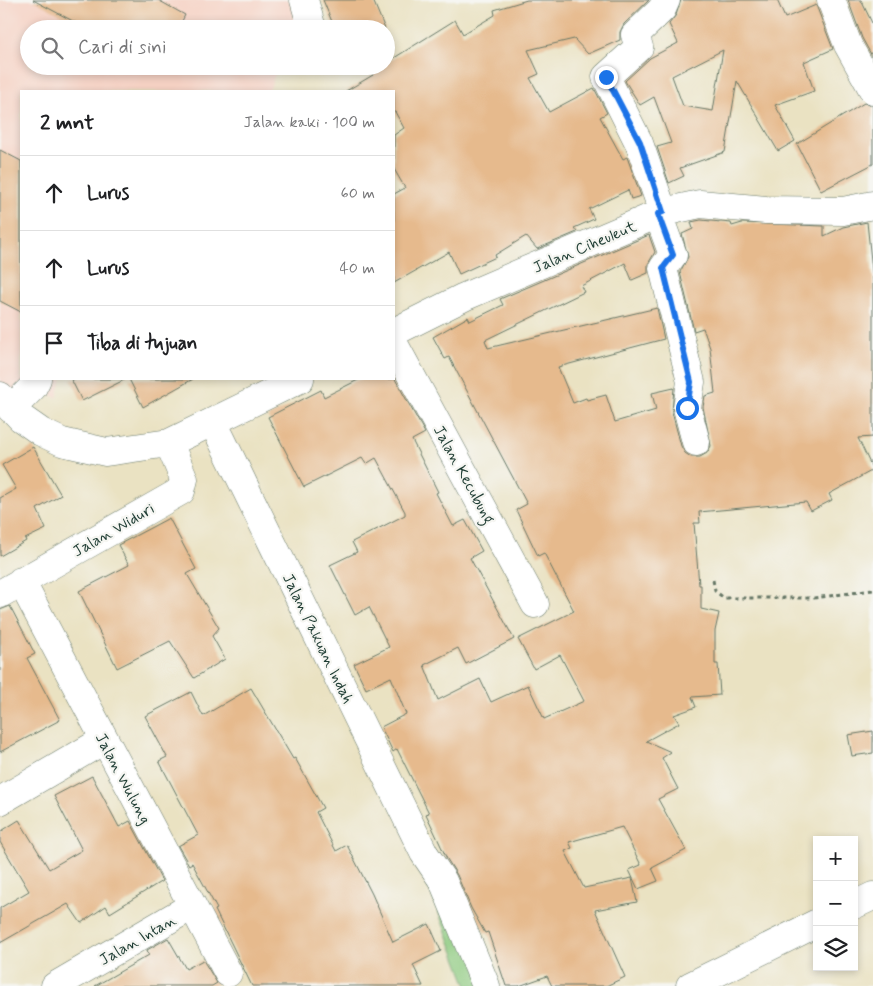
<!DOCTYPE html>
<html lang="id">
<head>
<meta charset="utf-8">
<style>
  body { margin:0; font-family:Mynerve,sans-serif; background:#f2f2f2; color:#202124 }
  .controls { position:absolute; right:15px; bottom:15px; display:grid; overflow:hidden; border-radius:0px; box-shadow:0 2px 8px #0003 }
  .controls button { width:45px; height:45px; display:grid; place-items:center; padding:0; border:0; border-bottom:1px solid #e0e0e0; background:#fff; color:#202124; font:25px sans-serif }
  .stop { position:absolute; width:15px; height:15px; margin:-11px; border:4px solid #1a73e8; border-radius:50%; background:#fff }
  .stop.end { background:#1a73e8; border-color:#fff; box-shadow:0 1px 5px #0008 }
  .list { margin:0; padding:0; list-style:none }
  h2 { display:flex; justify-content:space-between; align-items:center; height:65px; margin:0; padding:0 20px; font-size:21px }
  h2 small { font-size:16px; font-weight:400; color:#757577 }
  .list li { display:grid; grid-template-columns:32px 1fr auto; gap:15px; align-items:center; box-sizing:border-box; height:75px; padding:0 20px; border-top:1px solid #e0e0e0 }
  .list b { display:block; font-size:19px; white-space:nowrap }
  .list em { font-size:16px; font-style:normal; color:#757577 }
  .icon { flex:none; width:28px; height:28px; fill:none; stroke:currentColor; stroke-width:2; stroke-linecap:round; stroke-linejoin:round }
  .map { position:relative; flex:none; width:873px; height:986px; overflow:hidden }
  .search { position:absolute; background:#fff; box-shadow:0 2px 8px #0003; left:20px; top:20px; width:375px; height:55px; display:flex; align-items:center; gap:12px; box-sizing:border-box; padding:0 18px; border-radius:28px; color:#757577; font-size:19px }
  .panel { position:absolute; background:#fff; box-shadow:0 2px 8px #0003; left:20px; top:90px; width:375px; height:290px; border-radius:0px }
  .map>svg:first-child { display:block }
  .built { fill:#f6d2c4 }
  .green { fill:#8fcb81; stroke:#57845a }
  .building { fill:#e6ba8d; fill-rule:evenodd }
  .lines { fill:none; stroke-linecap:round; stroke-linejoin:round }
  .minor-casing { stroke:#676; stroke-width:29 }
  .path { stroke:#676; stroke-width:3; stroke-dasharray:4 4; stroke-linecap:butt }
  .minor { stroke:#fff; stroke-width:28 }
  .route { stroke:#1a73e8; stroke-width:6 }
  .labels { text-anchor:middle; stroke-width:4.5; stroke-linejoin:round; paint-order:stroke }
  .street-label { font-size:16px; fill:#1f3d34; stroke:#f6f6f2 }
</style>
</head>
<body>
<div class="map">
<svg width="873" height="986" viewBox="0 0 873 986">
  <rect width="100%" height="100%" fill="#f6f6f2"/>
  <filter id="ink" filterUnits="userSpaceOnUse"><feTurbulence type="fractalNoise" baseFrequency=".02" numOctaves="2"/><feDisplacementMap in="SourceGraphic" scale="10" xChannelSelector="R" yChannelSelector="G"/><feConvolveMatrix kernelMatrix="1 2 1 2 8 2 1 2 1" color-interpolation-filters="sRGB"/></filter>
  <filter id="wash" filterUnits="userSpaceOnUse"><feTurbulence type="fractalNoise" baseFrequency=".0096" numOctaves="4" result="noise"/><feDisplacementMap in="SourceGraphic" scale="20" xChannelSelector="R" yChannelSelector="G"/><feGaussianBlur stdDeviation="1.12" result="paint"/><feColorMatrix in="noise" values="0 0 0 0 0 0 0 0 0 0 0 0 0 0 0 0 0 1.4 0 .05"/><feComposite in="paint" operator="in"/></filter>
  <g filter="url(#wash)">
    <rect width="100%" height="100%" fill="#eae2c2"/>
    <!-- built -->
    <path class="built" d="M0,0H298V29H29V66H278L269,91H21V379H62L57,398L33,387L0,396Z"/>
    <!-- green -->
    <path class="green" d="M424,853L486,986H467L429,888Z"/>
    <g id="blocks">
      <!-- building -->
      <path class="building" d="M33,0H158L185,15L178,29H88Z
        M323,0H373L385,29H335Z
        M527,0H649L624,24L620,32V40L588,54L574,39L528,50L539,74L530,78L549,112L594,88L607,113L600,117L623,159L627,157L641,196L631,199L628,190L589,209L594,219L574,228L577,232L537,249L526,236L495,255L496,257L459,274L449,252L394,283V194L405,188L394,169V135L404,128L394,110V91H346L373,75L368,66H386V63L455,20L463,34L495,15L494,10Z
        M681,0H777L785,18L816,5L833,49L804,62L814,91L775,105L795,141L778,151L737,81L725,152L680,168L684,176L669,183L657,147L671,143L654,97L640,105L625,81L650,58L678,43L669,24L676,15ZM723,50L713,111L683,106L672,76Z
        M848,0H861L873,25V58L862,38Z
        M864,103L873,106V164L821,191L797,144Z
        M0,150L21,161V312L0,301Z
        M701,220L731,223L732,226L742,223L824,226V236L843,227L867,222L873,280V437L858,438L873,470L829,494L832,500L811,511L806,502L699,512L700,523H694L699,585H701V609L719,613L715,631V664H718L720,695L692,697L696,707L674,715L679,723L646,741L671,752L662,758L678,789L658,799L686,850L652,868L658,881L638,889L629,870L641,865L622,827L569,842L572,848L565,851L584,888L632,878L637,902L595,910L625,977L606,986H552L547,976L519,986H506L488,932L485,933L471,908L457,875L447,859L426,814L429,813L397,749L393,752L381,727L406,714L391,677L366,689L354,664L389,647L369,607L355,615L330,565L357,552L352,542L405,515V512L376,458L366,464L362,458L304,487L268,417L321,390L324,397L360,379H395L425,433L412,440L438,492L436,493L453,526L465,520L482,551L470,558L514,639L466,664L458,648L424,665L438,700L480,679L491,702L528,685L544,719L584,701L560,655L534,669L518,639L574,611L544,553L538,556L516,510L527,504L449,357L445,359L433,337L468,317L470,321L503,305L500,299L649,235L655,252L648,264V273L632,280L625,263L581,286L584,292L485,340L488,348L657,308L664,339L558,367L573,403L586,398L587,400L606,395L615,422L656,410L652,393L674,388L672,412L681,446L685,453L691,457H700L707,453L711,446L703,407L705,396L715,393L710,348L703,328L694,331L680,272L688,257L682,234L693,229L691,222Z
        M71,379H126L82,401Z
        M129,379H193L143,407Z
        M33,447L61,495L37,509L46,529L25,539L26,541L0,556V498L16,489L2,465Z
        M169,518L196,569L187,574L219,628L212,636L225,659L194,678L170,641L117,668L79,591L129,565L118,545Z
        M10,606L35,654L27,658L60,720L0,752V610Z
        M251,688L293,759L295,758L323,808L316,812L336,851L347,845L372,894L393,942L429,924L441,951L413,965L423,986H252L215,910L217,909L192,863L189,865L178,846L198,835L159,761L167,757L145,716L191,692L203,716Z
        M873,731V753L852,756L848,735Z
        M92,776L119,827L130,821L162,881L110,913L106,906L81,923L68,904L0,943V908L29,891L0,842V832L19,820L49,869L82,850L54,796Z
        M168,938L186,969L203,960L217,983L212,986H95L149,955L147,950Z"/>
    </g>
  </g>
  <g filter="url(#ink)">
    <use href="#blocks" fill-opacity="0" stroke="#676" stroke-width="1"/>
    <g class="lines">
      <!-- minor casing -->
      <g class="minor-casing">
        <path id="minor" d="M304,0L311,25
          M831,0L848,45L873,90
          M663,212L639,143L606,77L639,47L635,35L662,9L666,0
          M658,214L673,255L663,268L691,382L687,408L696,442
          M394,332L464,297L663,212L700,204L766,210L843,211L873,205
          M394,344L535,604
          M0,396L21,418L41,432L62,442L106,452L169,443L300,379
          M11,409L33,387L37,379
          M213,422L424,853L443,881L486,986
          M21,581L228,973
          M0,594L181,491L184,479L169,443
          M0,801L104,740
          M854,905L873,896
          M55,986L192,906
          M690,986L817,923"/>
      </g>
      <!-- path -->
      <path class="path" d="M713,580L715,591L724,598H814L873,590"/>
      <!-- minor -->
      <use href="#minor" class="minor"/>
    </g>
  </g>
  <g class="lines" filter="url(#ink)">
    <!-- route -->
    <path class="route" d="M606,77L640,142L663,212L658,214L673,255L663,268L691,382L687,408"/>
  </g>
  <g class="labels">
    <!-- street labels -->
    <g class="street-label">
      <text transform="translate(584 246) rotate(-23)" y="6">Jalan Ciheuleut</text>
      <text transform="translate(465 474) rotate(61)" y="6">Jalan Kecubung</text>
      <text transform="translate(113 529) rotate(-30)" y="6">Jalan Widuri</text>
      <text transform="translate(319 638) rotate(64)" y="6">Jalan Pakuan Indah</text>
      <text transform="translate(124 778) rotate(62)" y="6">Jalan Wulung</text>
      <text transform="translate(137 939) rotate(-30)" y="6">Jalan Intan</text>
    </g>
  </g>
</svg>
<div class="controls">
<button>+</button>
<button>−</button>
<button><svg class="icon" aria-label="layers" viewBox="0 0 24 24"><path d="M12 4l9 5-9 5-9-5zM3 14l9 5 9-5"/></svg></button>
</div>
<div class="stop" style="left:687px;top:408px"></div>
<div class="stop end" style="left:606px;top:77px"></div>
<div class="search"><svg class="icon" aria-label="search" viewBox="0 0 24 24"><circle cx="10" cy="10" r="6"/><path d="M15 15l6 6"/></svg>Cari di sini</div>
<section class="panel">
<h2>2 mnt<small>Jalan kaki · 100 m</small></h2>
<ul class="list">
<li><svg class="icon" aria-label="ahead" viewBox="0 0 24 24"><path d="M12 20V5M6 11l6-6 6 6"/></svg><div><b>Lurus</b></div><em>60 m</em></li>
<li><svg class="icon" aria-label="ahead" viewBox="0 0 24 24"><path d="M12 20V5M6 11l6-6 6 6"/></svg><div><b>Lurus</b></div><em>40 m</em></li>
<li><svg class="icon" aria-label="arrive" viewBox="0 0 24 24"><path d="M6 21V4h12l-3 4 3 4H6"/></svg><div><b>Tiba di tujuan</b></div></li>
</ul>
</section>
</div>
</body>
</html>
